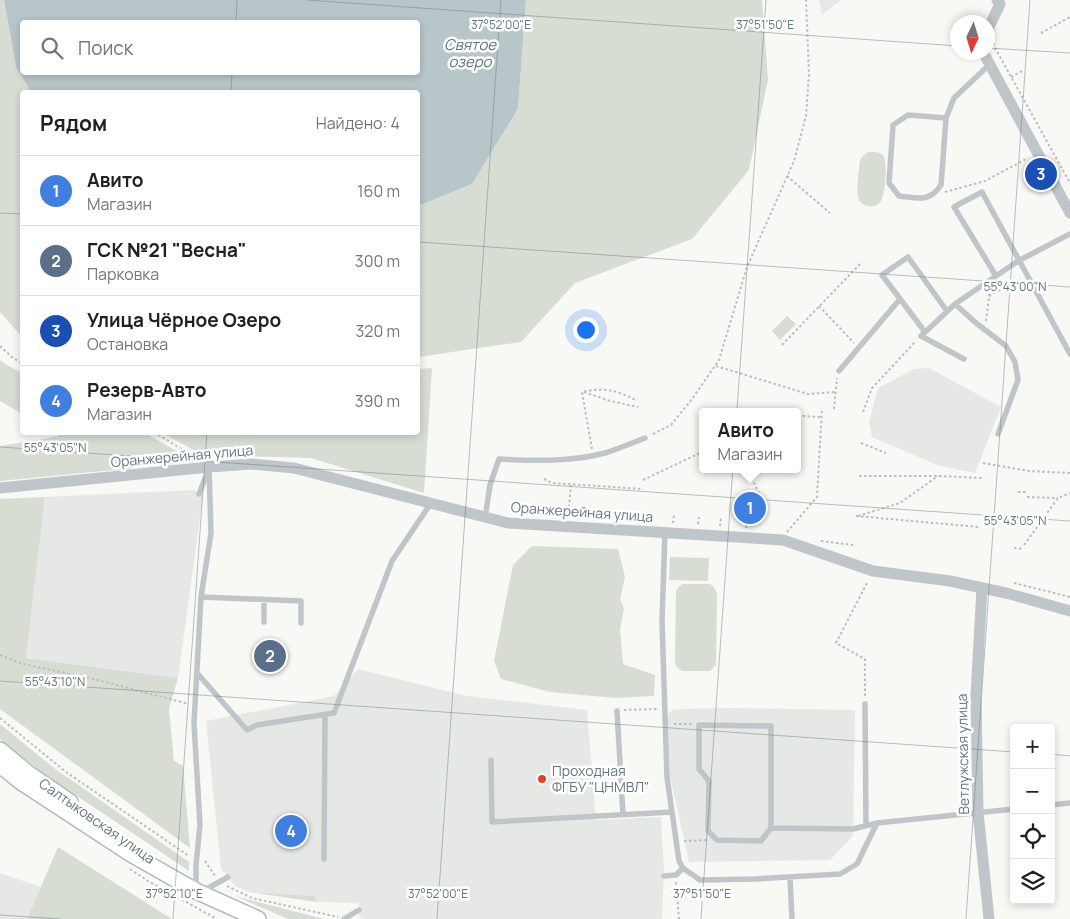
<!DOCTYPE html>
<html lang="ru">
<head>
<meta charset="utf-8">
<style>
  body { margin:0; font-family:Manrope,sans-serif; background:#f2f2f2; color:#202124 }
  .controls { position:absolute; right:15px; bottom:15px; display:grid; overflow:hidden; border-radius:5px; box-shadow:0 2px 8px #0003 }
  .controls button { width:45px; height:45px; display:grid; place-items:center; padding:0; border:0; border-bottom:1px solid #e0e0e0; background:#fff; color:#202124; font:25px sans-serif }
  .compass { position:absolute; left:950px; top:15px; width:45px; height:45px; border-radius:50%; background:#fff; box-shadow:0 2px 8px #0003; rotate:184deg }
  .you { position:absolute; left:585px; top:329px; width:18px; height:18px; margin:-12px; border:4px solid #fff; border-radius:50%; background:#1a73e8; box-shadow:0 0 0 8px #1a73e833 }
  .badge { display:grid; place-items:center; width:32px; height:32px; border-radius:50%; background:#db2777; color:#fff; font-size:16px; font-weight:700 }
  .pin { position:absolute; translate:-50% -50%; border:2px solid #fff; box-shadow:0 1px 5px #0006 }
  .popup { position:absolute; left:699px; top:408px; width:102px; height:65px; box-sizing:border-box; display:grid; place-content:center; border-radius:5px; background:#fff; filter:drop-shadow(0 1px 4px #0005); font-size:16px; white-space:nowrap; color:#757577 }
  .popup b { font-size:19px; color:#202124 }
  .popup::after { content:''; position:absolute; left:50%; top:100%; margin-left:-10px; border:10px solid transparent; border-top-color:#fff }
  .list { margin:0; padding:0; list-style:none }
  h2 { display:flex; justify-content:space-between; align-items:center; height:65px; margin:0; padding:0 20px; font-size:21px }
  h2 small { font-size:16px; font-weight:400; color:#757577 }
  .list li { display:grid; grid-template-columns:32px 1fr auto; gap:15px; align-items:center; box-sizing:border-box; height:70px; padding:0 20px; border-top:1px solid #e0e0e0 }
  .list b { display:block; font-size:19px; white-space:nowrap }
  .list p { margin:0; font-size:16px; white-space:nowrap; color:#757577 }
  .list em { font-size:16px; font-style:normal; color:#757577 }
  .icon { flex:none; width:28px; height:28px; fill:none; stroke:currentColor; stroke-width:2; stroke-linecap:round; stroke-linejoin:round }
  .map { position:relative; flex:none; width:1070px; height:919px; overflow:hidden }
  .search { position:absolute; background:#fff; box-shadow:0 2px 8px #0003; left:20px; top:20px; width:400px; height:55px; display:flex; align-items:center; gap:12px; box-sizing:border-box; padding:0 18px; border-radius:5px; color:#757577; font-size:19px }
  .panel { position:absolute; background:#fff; box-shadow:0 2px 8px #0003; left:20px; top:90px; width:400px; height:345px; border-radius:5px }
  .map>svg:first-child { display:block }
  .built { fill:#e6e8e6 }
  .green { fill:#d8ddd4 }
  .water { fill:#b8c6c9; fill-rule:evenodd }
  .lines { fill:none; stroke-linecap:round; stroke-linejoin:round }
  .secondary-casing { stroke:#b1b9bd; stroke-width:18 }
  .path { stroke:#b9bec0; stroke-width:2; stroke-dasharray:2.5 2.5; stroke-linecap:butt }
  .service { stroke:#bfc5c8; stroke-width:5.5 }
  .minor { stroke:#bfc5c8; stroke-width:11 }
  .secondary { stroke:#fff; stroke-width:15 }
  .ticks { fill:none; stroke:#627781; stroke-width:1; stroke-opacity:0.45 }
  .poi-dot { fill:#e93f25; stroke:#fff; stroke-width:2 }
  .labels { text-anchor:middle; stroke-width:5; stroke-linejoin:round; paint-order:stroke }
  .street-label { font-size:14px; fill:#627781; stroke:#fff }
  .poi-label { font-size:14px; fill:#627781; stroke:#fff; text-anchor:start }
  .water-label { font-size:15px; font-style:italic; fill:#5d767c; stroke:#fff }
  .ticks-label { font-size:12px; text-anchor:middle; fill:#627781; stroke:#fff; stroke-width:5; stroke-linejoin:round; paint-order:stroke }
</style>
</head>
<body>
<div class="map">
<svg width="1070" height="919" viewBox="0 0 1070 919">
  <rect width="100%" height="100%" fill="#f8f8f5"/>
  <!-- built -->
  <path class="built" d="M819,0H841L822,15Z
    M929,368L1001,407L975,473L937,465L872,437L869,422L878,388L914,369Z
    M193,490L203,496L178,678L26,658L45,497Z
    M358,669L467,696L587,710L596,820L661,817L664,871L662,919H365L359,917V903L317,902L315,896L248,892L235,886L221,869L206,721L334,696Z
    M732,708L855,710L853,836L830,860L689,862L670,776L668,714L674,709Z
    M0,873L41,887L27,919H0Z"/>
  <!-- green -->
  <path class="green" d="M0,0H4L16,67L31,92H22V337L0,312Z
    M526,0H762L768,80L749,170L692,239L575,283L521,342L418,357V206L472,184L518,109Z
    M868,152C873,152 879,151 883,155C888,161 885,195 881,201C875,210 859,207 858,196C856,185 859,171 860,160L863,156Z
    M787,316L796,324L780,340L772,331Z
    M0,360L5,364L22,373V414L0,401Z
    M432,368L424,493L311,458L203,455L162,433L418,432V369Z
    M55,433H145L196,462L0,481V446L59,436Z
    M45,497L26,658L178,678L169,709L174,761L183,766L190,848L0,709V499Z
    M532,546L618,549L625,577L620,599L624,608L620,630L623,664L655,675L654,696L615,698L550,692L501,679L494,661L513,565Z
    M670,557L709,558L708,581L669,580Z
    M682,584H710L713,586L717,593L716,665L710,671H682L678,668L675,664L676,592L677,589Z
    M0,724L54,768L189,862V871L43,773L0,739Z
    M58,847L172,919H27Z
    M248,892L315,896L317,902Z
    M235,896L324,919H288Z"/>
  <!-- water -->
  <path class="water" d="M4,0H526L518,109L472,184L418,206V92H31L16,67ZM22,22H418V72H22Z"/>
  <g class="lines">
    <!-- secondary casing -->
    <g class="secondary-casing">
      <path id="secondary" d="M0,750L29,774L70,802
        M0,765L21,782L131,854L196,891L258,919"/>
    </g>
    <!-- path -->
    <path class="path" d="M1041,33L1070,17
      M993,38L994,46L1070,183
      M1011,77L1022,71
      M787,176L830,213
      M945,192L985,181L1028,158
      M989,296L1020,279
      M819,306L854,343
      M986,321L990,289
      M782,345L861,263
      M0,346L13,358L22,363
      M716,366L808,394L835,392
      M584,392L610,401L638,407
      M834,409L837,378
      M863,412L872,388L916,341
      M798,418L803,416L822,417
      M154,432L194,457
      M653,434L671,425L692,399L719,360L747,267L794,161L806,116L809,74L806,0
      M861,443L886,453
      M592,449L582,392C605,387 615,390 636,400
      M983,463L1029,471L1070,473
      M747,469L759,493L758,503
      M859,476H938L982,478
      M544,479L552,483L643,489
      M643,480L702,452
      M1018,492H1028
      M1027,497L1058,498
      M856,516L979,527
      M858,516L900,503L938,476
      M568,517L571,485
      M1016,519L1026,520
      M673,523L674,515
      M698,524L699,517
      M720,526L721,518
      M746,528L747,520
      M787,532L817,497L822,408
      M821,541L853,545
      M1024,545L1058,498L1070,493
      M1014,548L1024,549
      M1014,583L1070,597
      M0,655L23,664L94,679L189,704
      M865,696V659L836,643L868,581
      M624,710L657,709
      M0,718L66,772L189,856
      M674,724H692
      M684,841L707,840
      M205,861L215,876
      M130,869L148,881L217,919
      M676,882L679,919
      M227,886L252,898L338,917"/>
    <!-- service -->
    <path class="service" d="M946,118L908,115L893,125L889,183L899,196C918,198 929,203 941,185L946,118L954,98L989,65
      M996,276L954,207L982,192L1070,354
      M955,304L921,336L964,359
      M925,332L882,275L908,257L947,311
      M839,371L900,299
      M998,434L1018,380L1015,362L1006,346L976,323L955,304L1018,261L1070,234
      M209,467L211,533L201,597L301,601V623
      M199,494L208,471
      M485,518L490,485L499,459C535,461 570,462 605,453C618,449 632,443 645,438
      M665,532L662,621L667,777L679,861L683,868L700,880L755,879L840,874L857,864L877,823L1014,809
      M264,622V600
      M197,673L247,730L257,725L334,713L392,561L431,503
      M865,704L866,826
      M617,711L623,815
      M491,760L492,822L672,812
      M1051,805L1070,803
      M771,828L761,841L717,840L708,831L709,781L699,769V725L771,726V828L853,829L877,823
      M324,859L325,714
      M664,876L676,875L683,868
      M790,878L792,919
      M196,889V865L200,825L194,723L201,597
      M201,892L228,877
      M344,919L359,910"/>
    <!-- minor -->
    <path class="minor" d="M988,29L1000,4L997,0
      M983,52L1070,213
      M0,488L209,467L252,464L294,468L508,523L783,540L873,571L950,581L1006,593L1070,611
      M982,588L976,695L978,812L989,919"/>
    <!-- secondary -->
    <use href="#secondary" class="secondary"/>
  </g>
  <!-- ticks -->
  <path class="ticks" d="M307,0L958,46M236,22L237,0M988,48L1070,53M231,92L232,72M0,213L22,214M418,242L1070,287M0,447L1070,521M0,681L1014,752M1051,754L1070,756M0,915L61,919M173,919L207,432M437,919L501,0M701,919L766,0M966,919L1030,0"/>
  <!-- markers -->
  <circle class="poi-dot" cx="542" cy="779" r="5"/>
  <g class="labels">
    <!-- street labels -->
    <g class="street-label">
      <text transform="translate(182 456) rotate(-5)" y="5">Оранжерейная улица</text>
      <text transform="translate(582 512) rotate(4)" y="5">Оранжерейная улица</text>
      <text transform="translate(963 754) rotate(-91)" y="5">Ветлужская улица</text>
      <text transform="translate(97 821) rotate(35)" y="5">Салтыковская улица</text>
    </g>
    <!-- poi labels -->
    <g class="poi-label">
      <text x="552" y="776">Проходная<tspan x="552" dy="16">ФГБУ "ЦНМВЛ"</tspan></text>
    </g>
    <!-- water labels -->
    <g class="water-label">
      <text x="470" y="50">Святое<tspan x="470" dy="17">озеро</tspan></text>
    </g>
  </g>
  <g class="ticks-label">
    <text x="501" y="29">37°52'00"E</text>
    <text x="765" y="29">37°51'50"E</text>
    <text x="1015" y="291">55°43'00"N</text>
    <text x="55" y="452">55°43'05"N</text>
    <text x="1015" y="525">55°43'05"N</text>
    <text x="55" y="686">55°43'10"N</text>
    <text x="174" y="898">37°52'10"E</text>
    <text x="438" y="898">37°52'00"E</text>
    <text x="702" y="898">37°51'50"E</text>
  </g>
</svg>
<div class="controls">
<button>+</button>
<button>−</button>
<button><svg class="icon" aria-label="locate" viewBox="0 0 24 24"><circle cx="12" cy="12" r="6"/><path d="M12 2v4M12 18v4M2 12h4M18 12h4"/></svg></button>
<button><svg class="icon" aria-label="layers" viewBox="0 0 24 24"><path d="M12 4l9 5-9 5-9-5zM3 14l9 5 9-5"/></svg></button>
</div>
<svg class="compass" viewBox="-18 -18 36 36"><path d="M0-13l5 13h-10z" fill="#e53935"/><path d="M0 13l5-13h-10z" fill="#757577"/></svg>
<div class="you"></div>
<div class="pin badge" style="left:750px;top:508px;background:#3f7fe0">1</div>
<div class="popup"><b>Авито</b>Магазин</div>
<div class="pin badge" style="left:270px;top:656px;background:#5c6f8a">2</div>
<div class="pin badge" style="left:1041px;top:174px;background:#1a4fb4">3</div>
<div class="pin badge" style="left:291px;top:831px;background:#3f7fe0">4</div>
<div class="search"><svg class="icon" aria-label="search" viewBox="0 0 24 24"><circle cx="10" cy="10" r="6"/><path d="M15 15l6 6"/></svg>Поиск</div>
<section class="panel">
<h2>Рядом<small>Найдено: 4</small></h2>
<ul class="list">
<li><span class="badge" style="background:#3f7fe0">1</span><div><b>Авито</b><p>Магазин</p></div><em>160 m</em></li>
<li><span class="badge" style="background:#5c6f8a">2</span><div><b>ГСК №21 &quot;Весна&quot;</b><p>Парковка</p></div><em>300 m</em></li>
<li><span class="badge" style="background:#1a4fb4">3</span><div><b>Улица Чёрное Озеро</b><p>Остановка</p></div><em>320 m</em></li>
<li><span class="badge" style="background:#3f7fe0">4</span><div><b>Резерв-Авто</b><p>Магазин</p></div><em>390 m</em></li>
</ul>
</section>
</div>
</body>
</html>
